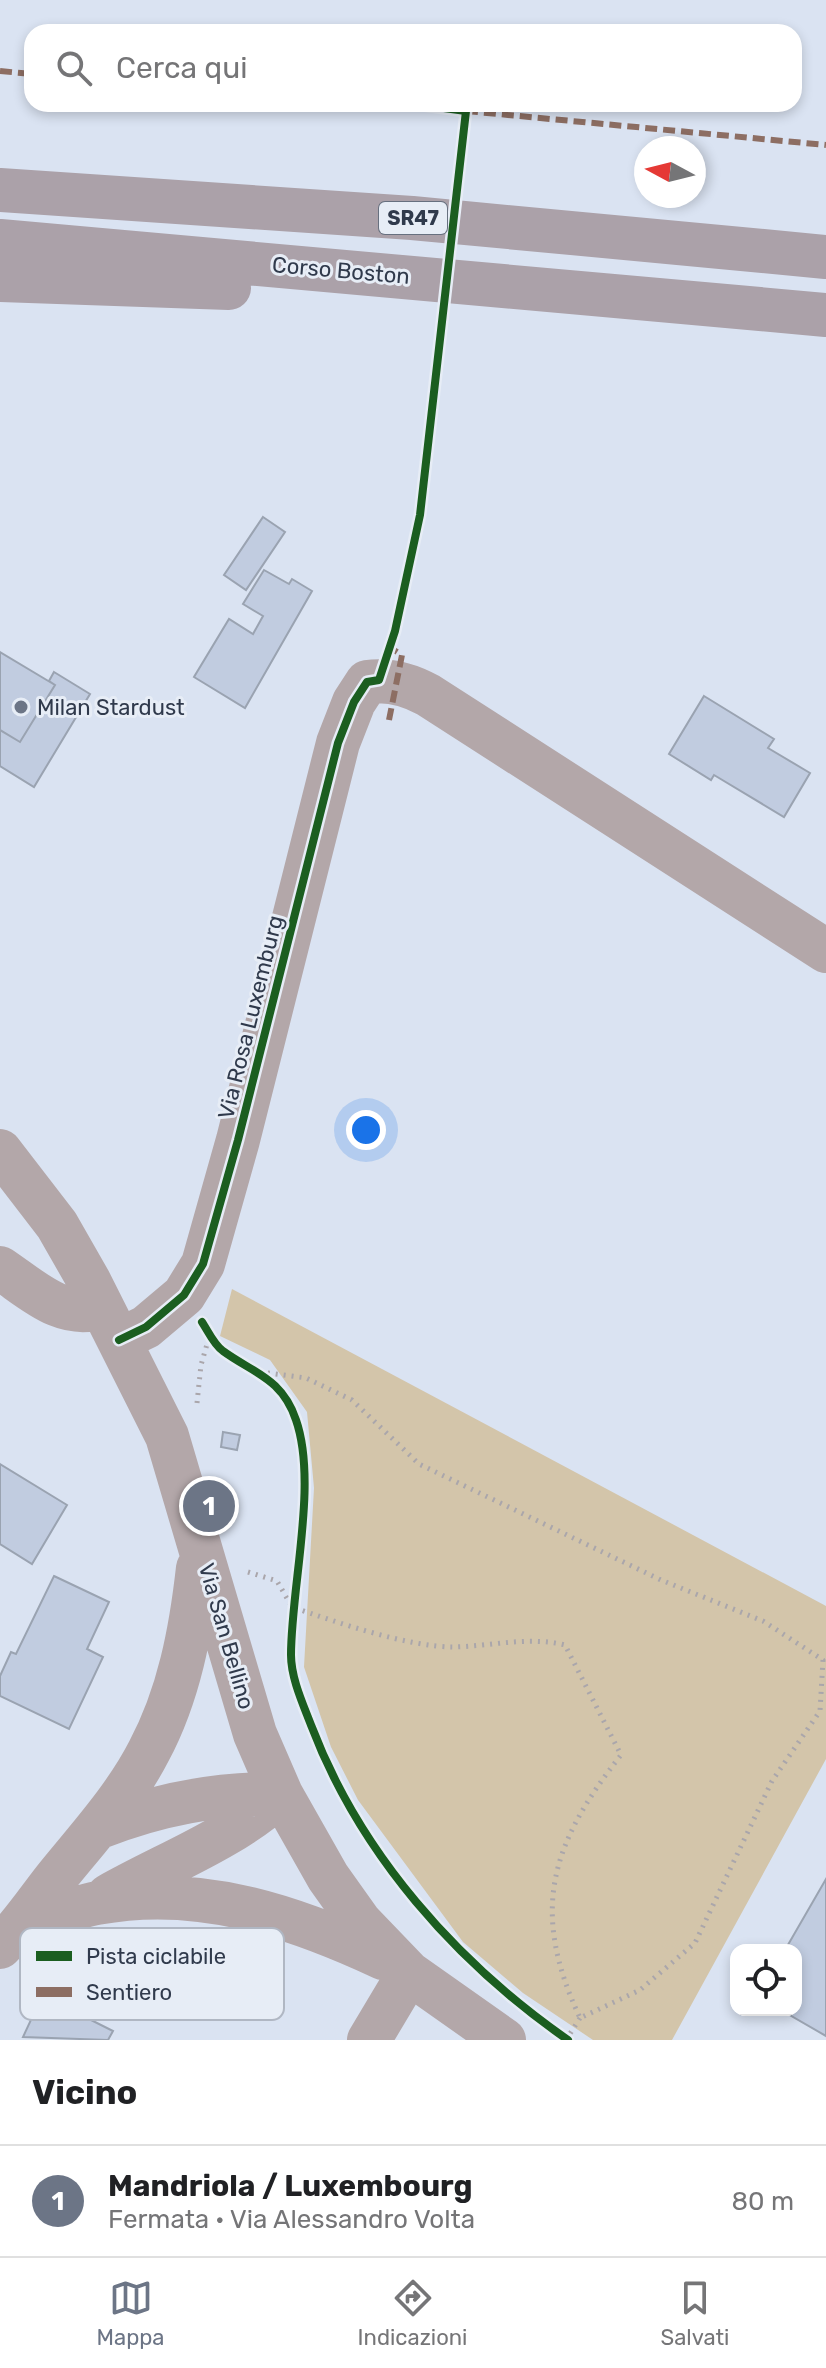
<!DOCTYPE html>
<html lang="it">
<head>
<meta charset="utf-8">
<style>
  body { margin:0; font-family:Rubik,sans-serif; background:#f2f2f2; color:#202124 }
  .controls { position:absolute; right:24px; bottom:24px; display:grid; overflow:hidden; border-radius:16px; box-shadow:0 4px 12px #0003 }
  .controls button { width:72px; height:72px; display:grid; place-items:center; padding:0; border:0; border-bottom:2px solid #e0e0e0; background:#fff; color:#202124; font:40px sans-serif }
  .compass { position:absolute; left:634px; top:136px; width:72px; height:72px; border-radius:50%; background:#fff; box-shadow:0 4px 12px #0003; rotate:277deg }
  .you { position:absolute; left:366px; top:1130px; width:28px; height:28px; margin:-20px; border:6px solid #fff; border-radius:50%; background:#1a73e8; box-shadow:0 0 0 12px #1a73e833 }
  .badge { display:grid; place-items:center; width:52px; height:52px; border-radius:50%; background:#6c7586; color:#fff; font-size:26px; font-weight:700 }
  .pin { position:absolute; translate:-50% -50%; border:4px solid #fff; box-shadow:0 2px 8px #0006 }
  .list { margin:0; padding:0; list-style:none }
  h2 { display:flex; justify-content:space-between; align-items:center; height:104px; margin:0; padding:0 32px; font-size:34px }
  h2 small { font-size:26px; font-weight:400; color:#757577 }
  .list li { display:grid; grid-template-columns:52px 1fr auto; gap:24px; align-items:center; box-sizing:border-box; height:112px; padding:0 32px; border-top:2px solid #e0e0e0 }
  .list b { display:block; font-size:30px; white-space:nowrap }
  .list p { margin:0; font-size:26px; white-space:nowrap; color:#757577 }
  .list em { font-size:26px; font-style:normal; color:#757577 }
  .icon { flex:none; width:44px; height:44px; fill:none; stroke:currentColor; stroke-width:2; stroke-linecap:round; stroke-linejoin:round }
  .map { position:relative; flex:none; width:826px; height:2040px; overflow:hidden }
  .search { position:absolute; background:#fff; box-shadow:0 4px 12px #0003; left:24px; right:24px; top:24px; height:88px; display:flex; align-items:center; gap:20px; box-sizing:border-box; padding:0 28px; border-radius:24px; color:#757577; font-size:30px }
  .sheet { height:216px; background:#fff }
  nav { display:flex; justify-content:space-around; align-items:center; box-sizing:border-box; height:112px; border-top:2px solid #e0e0e0; background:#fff; font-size:22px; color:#757577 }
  nav a { display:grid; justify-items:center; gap:4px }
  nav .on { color:#6c7586 }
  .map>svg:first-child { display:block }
  .green { fill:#d3c5aa }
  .building { fill:#c1cce0; stroke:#9aa3b1; stroke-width:2 }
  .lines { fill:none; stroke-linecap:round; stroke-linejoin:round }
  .path { stroke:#aaa6ab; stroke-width:5; stroke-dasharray:2 6; stroke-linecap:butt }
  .minor { stroke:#b3a7a9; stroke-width:44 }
  .highway { stroke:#aba1a9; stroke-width:44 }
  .quiet { stroke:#8d6e63; stroke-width:6; stroke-dasharray:12 6; stroke-linecap:butt }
  .cycleway-casing { stroke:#e7edf6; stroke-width:13 }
  .cycleway { stroke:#1b5e20; stroke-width:8 }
  .poi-dot { fill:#6c7586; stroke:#e7edf6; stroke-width:3 }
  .labels { text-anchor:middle; stroke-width:6; stroke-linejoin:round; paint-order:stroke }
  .shield { fill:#e7edf6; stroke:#67707f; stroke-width:2 }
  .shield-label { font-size:20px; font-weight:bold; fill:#303a4c }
  .street-label { font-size:22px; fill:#303a4c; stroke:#e7edf6 }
  .poi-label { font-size:22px; fill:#303a4c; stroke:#e7edf6; text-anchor:start }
  .key { fill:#e7edf6; stroke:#b0b7c3; stroke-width:2 }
  .key-label { font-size:22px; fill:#303a4c }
</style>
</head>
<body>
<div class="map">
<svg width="826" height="2040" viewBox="0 0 826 2040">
  <rect width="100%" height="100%" fill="#dae3f2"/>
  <!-- green -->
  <path class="green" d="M232,1289L826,1606V1759L672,2040H593L523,1993L463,1942L358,1800L331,1747L304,1667L314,1488L307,1412L270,1360L220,1336Z"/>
  <!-- building -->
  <path class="building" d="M263,517L285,532L246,590L224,575Z
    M264,570L289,584L292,579L312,591L245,708L194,677L229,619L253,634L263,616L243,604Z
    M0,652L55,685L20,742L0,730Z
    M54,672L90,694L34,787L0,766V730L20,742L55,685L49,681Z
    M704,696L774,739L768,748L810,773L784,817L714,775L711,780L669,754Z
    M223,1432L240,1435L237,1450L221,1447Z
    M0,1464L67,1505L32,1564L0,1544Z
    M54,1576L109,1602L87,1649L103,1657L69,1729L0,1696V1676L11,1652L16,1654Z
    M826,1879V2036L781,2010H796V1950H785Z
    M43,1994L72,1998L67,2008L113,2031L108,2040L23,2037Z"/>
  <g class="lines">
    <!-- path -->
    <path class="path" d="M197,1403L201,1365L210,1334
      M248,1572L277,1581L292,1607C336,1622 408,1647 454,1647C492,1646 529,1636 565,1645L621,1755C550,1845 530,1911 580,2018L640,1990L695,1943L772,1781L820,1711L823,1660L763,1621L661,1580L419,1464L352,1400L306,1378L261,1372
      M566,2040L580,2018"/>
    <!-- minor -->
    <path class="minor" d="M0,1151L57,1225L89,1281L167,1436L255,1734L281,1794L328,1877L360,1922L409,1973L504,2040
      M0,1268C33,1290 62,1320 102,1307
      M119,1340L146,1327L184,1295L203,1264L238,1140L338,743L354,702L367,682C388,679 410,685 428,695L826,951
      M97,1828C158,1804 216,1793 281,1794
      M108,1896C166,1863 231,1840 281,1794
      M20,1927C45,1920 71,1908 97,1903C198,1884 293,1916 383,1958
      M0,1947C21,1926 36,1903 54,1880C87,1839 125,1798 149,1751C179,1695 191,1631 198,1568
      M369,2040L409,1973"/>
    <!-- highway -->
    <path class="highway" d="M0,190L412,218L826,257
      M0,241L826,315
      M0,280L229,288"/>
    <!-- quiet -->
    <path class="quiet" d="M0,71L32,74
      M466,111L826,145
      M389,720L402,655L389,647"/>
    <!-- cycleway casing -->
    <g class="cycleway-casing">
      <path id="cycleway" d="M202,1322C208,1331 214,1345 223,1351C253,1373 282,1378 296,1420C318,1483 291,1587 291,1655C291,1678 303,1704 311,1725C360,1854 456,1962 568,2040
        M119,1340L146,1327L184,1295L203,1264L238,1140L338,743L354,702L367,682L379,680L395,631L420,515L466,111L414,104"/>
    </g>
    <!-- cycleway -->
    <use href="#cycleway" class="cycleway"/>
  </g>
  <!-- markers -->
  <circle class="poi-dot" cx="21" cy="707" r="8"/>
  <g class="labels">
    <!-- shield labels -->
    <rect class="shield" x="379" y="202" width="68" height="32" rx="6"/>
    <g class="shield-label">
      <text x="413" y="225">SR47</text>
    </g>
    <!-- street labels -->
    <g class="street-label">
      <text transform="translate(341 270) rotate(5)" y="8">Corso Boston</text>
      <text transform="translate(250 1017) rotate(-76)" y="8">Via Rosa Luxemburg</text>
      <text transform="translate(227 1636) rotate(74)" y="8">Via San Bellino</text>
    </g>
    <!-- poi labels -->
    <g class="poi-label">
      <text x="37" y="715">Milan Stardust</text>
    </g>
  </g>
  <!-- legend -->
  <rect x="20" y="1928" width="264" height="92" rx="12" class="key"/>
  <rect x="36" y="1951" width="36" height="10" fill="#1b5e20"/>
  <rect x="36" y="1987" width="36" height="10" fill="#8d6e63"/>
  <g class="key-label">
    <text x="86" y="1964">Pista ciclabile</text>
    <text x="86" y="2000">Sentiero</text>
  </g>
</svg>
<div class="controls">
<button><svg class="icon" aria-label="locate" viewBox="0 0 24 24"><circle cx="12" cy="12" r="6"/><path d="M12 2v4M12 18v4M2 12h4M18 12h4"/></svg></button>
</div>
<svg class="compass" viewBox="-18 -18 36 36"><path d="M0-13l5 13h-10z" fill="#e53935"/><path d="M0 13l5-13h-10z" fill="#757577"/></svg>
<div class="you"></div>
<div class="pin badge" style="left:209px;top:1506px">1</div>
<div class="search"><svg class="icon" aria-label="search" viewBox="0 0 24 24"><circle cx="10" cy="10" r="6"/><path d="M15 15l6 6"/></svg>Cerca qui</div>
</div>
<section class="sheet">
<h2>Vicino<small></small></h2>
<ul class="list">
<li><span class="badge">1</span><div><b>Mandriola / Luxembourg</b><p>Fermata · Via Alessandro Volta</p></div><em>80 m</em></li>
</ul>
</section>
<nav>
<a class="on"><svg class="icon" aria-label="map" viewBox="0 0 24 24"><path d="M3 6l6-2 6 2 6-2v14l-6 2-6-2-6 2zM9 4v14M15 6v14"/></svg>Mappa</a>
<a><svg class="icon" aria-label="directions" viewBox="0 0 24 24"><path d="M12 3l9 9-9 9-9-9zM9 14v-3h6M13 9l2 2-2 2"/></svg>Indicazioni</a>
<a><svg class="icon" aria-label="saved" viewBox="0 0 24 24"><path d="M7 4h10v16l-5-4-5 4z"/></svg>Salvati</a>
</nav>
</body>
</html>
